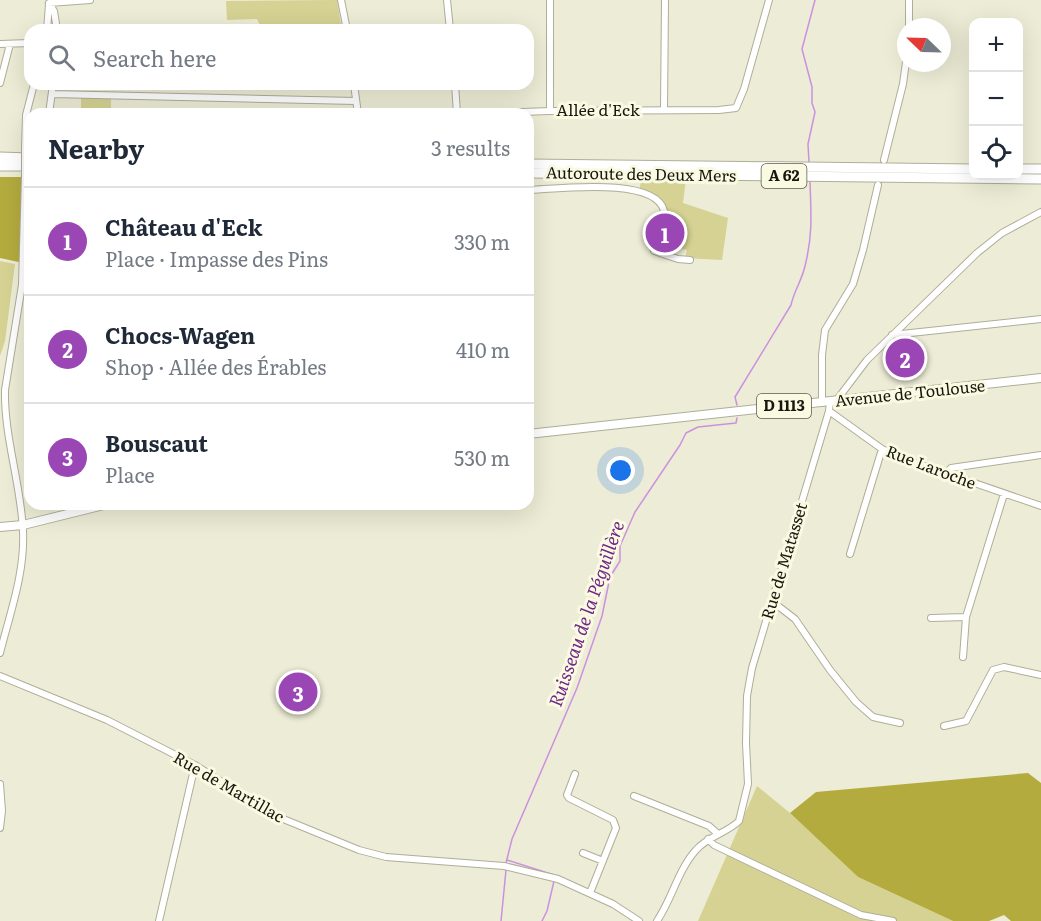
<!DOCTYPE html>
<html lang="en">
<head>
<meta charset="utf-8">
<style>
  body { margin:0; font-family:Literata,serif; background:#f6f6f7; color:#1f2937 }
  .controls { position:absolute; right:18px; top:18px; display:grid; overflow:hidden; border-radius:12px; box-shadow:0 6px 24px #0002 }
  .controls button { width:54px; height:54px; display:grid; place-items:center; padding:0; border:0; border-bottom:2px solid #e0e1e3; background:#fff; color:#1f2937; font:30px sans-serif }
  .compass { position:absolute; left:897px; top:18px; width:54px; height:54px; border-radius:50%; background:#fff; box-shadow:0 6px 24px #0002; rotate:293deg }
  .you { position:absolute; left:621px; top:471px; width:21px; height:21px; margin:-15px; border:4px solid #fff; border-radius:50%; background:#1a73e8; box-shadow:0 0 0 9px #1a73e833 }
  .badge { display:grid; place-items:center; width:39px; height:39px; border-radius:50%; background:#9a46b5; color:#fff; font-size:20px; font-weight:700 }
  .pin { position:absolute; translate:-50% -50%; border:3px solid #fff; box-shadow:0 2px 6px #0006 }
  .list { margin:0; padding:0; list-style:none }
  h2 { display:flex; justify-content:space-between; align-items:center; height:78px; margin:0; padding:0 24px; font-size:26px }
  h2 small { font-size:20px; font-weight:400; color:#747a83 }
  .list li { display:grid; grid-template-columns:39px 1fr auto; gap:18px; align-items:center; box-sizing:border-box; height:108px; padding:0 24px; border-top:2px solid #e0e1e3 }
  .list b { display:block; font-size:22px; white-space:nowrap }
  .list p { margin:0; font-size:20px; white-space:nowrap; color:#747a83 }
  .list em { font-size:20px; font-style:normal; color:#747a83 }
  .icon { flex:none; width:33px; height:33px; fill:none; stroke:currentColor; stroke-width:2; stroke-linecap:round; stroke-linejoin:round }
  .map { position:relative; flex:none; width:1041px; height:921px; overflow:hidden }
  .search { position:absolute; background:#fff; box-shadow:0 6px 24px #0002; left:24px; top:24px; width:510px; height:66px; display:flex; align-items:center; gap:15px; box-sizing:border-box; padding:0 21px; border-radius:18px; color:#747a83; font-size:22px }
  .panel { position:absolute; background:#fff; box-shadow:0 6px 24px #0002; left:24px; top:108px; width:510px; height:402px; border-radius:18px }
  .map>svg:first-child { display:block }
  .green { fill:#d5d293 }
  .forest { fill:#b3ab3d }
  .lines { fill:none; stroke-linecap:round; stroke-linejoin:round }
  .stream { stroke:#cc90e1; stroke-width:1.5 }
  .minor-casing { stroke:#afae99; stroke-width:8 }
  .major-casing { stroke:#afae99; stroke-width:10 }
  .highway-casing { stroke:#afae99; stroke-width:11 }
  .minor { stroke:#fff; stroke-width:6 }
  .major { stroke:#fff; stroke-width:8 }
  .highway { stroke:#fff; stroke-width:9 }
  .minor-bridge-casing { stroke:#afae99; stroke-width:8; stroke-linecap:butt }
  .minor-bridge { stroke:#fff; stroke-width:6 }
  .labels { text-anchor:middle; stroke-width:6; stroke-linejoin:round; paint-order:stroke }
  .shield { fill:#fafae3; stroke:#5b5b4f; stroke-width:1.5 }
  .shield-label { font-size:15px; font-weight:bold; fill:#17170f }
  .street-label { font-size:16px; fill:#17170f; stroke:#fafae3 }
  .water-label { font-size:18px; font-style:italic; fill:#712988; stroke:#fafae3 }
</style>
</head>
<body>
<div class="map">
<svg width="1041" height="921" viewBox="0 0 1041 921">
  <rect width="100%" height="100%" fill="#edecd6"/>
  <!-- green -->
  <path class="green" d="M337,0L342,30H262L257,19L227,20L226,1Z
    M81,98L111,99V114H81Z
    M641,179H686L683,203L728,218L722,260L685,258L687,250L666,245L671,228L683,231L685,223L671,219L669,215L665,213V204L640,188Z
    M0,261L15,264L5,341L0,356Z
    M757,786L790,813L858,877L953,921H698Z"/>
  <!-- forest -->
  <path class="forest" d="M0,177H25L23,263L0,258Z
    M1028,773L1041,783V921H1011L1004,915L989,921H953L858,877L790,813L816,792Z"/>
  <g class="lines">
    <!-- stream -->
    <path class="stream" d="M809,162L808,144L815,112L812,103V87L802,49L815,0
      M737,405L735,397L791,305C794,291 802,280 805,266C813,234 811,214 810,182
      M507,860L554,875
      M506,863L512,839L577,688L602,616L610,577L620,561V546L635,512L680,445L686,433L698,427L736,423L737,418
      M501,921L506,870
      M542,921L547,911L554,881"/>
    <!-- minor casing -->
    <g class="minor-casing">
      <path id="minor" d="M341,0L347,30
        M447,0L450,30
        M909,0V27
        M47,30L49,4
        M57,30L54,11L49,3L90,0
        M0,44L30,43
        M0,83L10,44
        M354,84L358,114
        M455,84L457,114
        M52,94L356,101
        M664,110L665,0
        M550,111V0
        M49,114L53,84
        M460,114L550,111L719,110L736,108L744,89L769,0
        M25,149L26,115L34,84
        M884,160L903,84L906,62
        M528,190C556,189 656,176 664,211L653,247L654,251L678,259L690,260
        M892,335L1041,319
        M836,401L867,360L977,253L1002,233L1041,212
        M822,403V355L825,330L853,284L863,250L878,185
        M829,411L882,449L905,459L1041,506
        M946,473L951,468L1041,455
        M850,554L882,449
        M773,602L795,619L830,670L856,702L873,717L900,723
        M931,618L966,617L1004,494
        M0,653C10,613 25,573 23,531C21,484 4,437 5,390L22,285L25,177
        M963,657L966,617
        M0,676L107,720L195,765L276,816L359,850L386,857L504,866L558,879L613,904L639,921
        M944,726L966,721L993,670L1004,667L1041,675
        M575,774L567,795L569,798L613,820L616,828L590,893
        M0,784L2,811L0,828
        M634,796L709,826L718,834
        M708,839L714,845L861,915L893,921
        M583,853L603,861
        M159,921L195,765
        M657,921C672,899 678,870 696,850C708,836 727,833 739,821L748,784L746,743L747,696L752,668L829,411L830,402"/>
    </g>
    <!-- major casing -->
    <g class="major-casing">
      <path id="major" d="M528,434L1041,378
        M0,527L23,525L108,504"/>
    </g>
    <!-- highway casing -->
    <g class="highway-casing">
      <path id="highway" d="M0,157L30,158
        M528,164L974,169
        M0,166H30
        M1018,169H1041
        M528,173L1041,179"/>
    </g>
    <!-- minor -->
    <use href="#minor" class="minor"/>
    <!-- major -->
    <use href="#major" class="major"/>
    <!-- highway -->
    <use href="#highway" class="highway"/>
    <!-- minor-bridge casing -->
    <g class="minor-bridge-casing">
      <path id="minor-bridge" d="M25,149V177"/>
    </g>
    <!-- minor-bridge -->
    <use href="#minor-bridge" class="minor-bridge"/>
  </g>
  <g class="labels">
    <!-- shield labels -->
    <g class="shield">
      <rect x="761.5" y="164" width="45" height="24" rx="4.5"/>
      <rect x="757" y="394" width="54" height="24" rx="4.5"/>
    </g>
    <g class="shield-label">
      <text x="784" y="181">A 62</text>
      <text x="784" y="411">D 1113</text>
    </g>
    <!-- street labels -->
    <g class="street-label">
      <text x="598" y="116">Allée d'Eck</text>
      <text transform="translate(641 174) rotate(1)" y="6">Autoroute des Deux Mers</text>
      <text transform="translate(910 393) rotate(-6)" y="6">Avenue de Toulouse</text>
      <text transform="translate(931 467) rotate(21)" y="6">Rue Laroche</text>
      <text transform="translate(784 561) rotate(-73)" y="6">Rue de Matasset</text>
      <text transform="translate(229 787) rotate(30)" y="6">Rue de Martillac</text>
    </g>
    <!-- water labels -->
    <g class="water-label">
      <text transform="translate(587 614) rotate(-71)" y="6">Ruisseau de la Péguillère</text>
    </g>
  </g>
</svg>
<div class="controls">
<button>+</button>
<button>−</button>
<button><svg class="icon" aria-label="locate" viewBox="0 0 24 24"><circle cx="12" cy="12" r="6"/><path d="M12 2v4M12 18v4M2 12h4M18 12h4"/></svg></button>
</div>
<svg class="compass" viewBox="-18 -18 36 36"><path d="M0-13l5 13h-10z" fill="#e53935"/><path d="M0 13l5-13h-10z" fill="#747a83"/></svg>
<div class="you"></div>
<div class="pin badge" style="left:665px;top:233px">1</div>
<div class="pin badge" style="left:905px;top:358px">2</div>
<div class="pin badge" style="left:298px;top:692px">3</div>
<div class="search"><svg class="icon" aria-label="search" viewBox="0 0 24 24"><circle cx="10" cy="10" r="6"/><path d="M15 15l6 6"/></svg>Search here</div>
<section class="panel">
<h2>Nearby<small>3 results</small></h2>
<ul class="list">
<li><span class="badge">1</span><div><b>Château d'Eck</b><p>Place · Impasse des Pins</p></div><em>330 m</em></li>
<li><span class="badge">2</span><div><b>Chocs-Wagen</b><p>Shop · Allée des Érables</p></div><em>410 m</em></li>
<li><span class="badge">3</span><div><b>Bouscaut</b><p>Place</p></div><em>530 m</em></li>
</ul>
</section>
</div>
</body>
</html>
